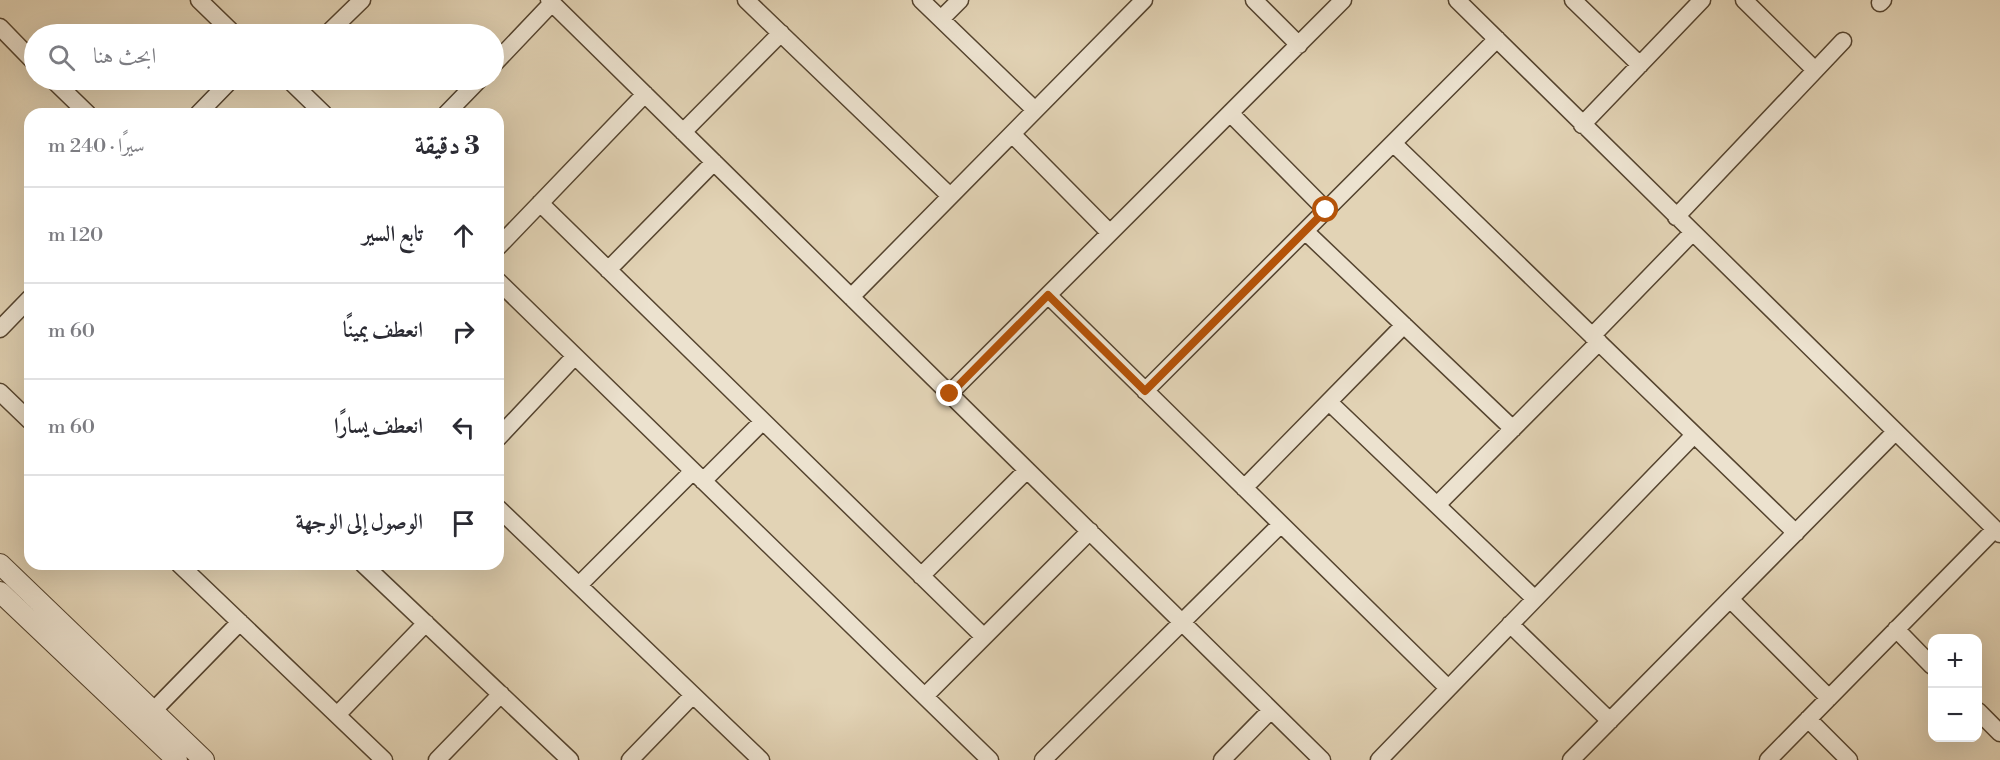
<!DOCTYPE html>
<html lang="ar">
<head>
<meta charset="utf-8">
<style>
  body { margin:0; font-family:"Libre Bodoni",Amiri,serif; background:#f2f2f3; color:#2b2b33; direction:rtl }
  .controls { position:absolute; right:18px; bottom:18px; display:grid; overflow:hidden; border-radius:12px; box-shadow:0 6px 24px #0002 }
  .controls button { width:54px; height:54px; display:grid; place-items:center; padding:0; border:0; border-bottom:2px solid #e1e1e2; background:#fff; color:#2b2b33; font:30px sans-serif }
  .stop { position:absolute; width:18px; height:18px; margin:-14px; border:4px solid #b45309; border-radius:50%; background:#fff }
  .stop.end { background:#b45309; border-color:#fff; box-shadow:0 2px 6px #0008 }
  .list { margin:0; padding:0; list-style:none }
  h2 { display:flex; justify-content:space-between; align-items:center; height:78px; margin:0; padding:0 24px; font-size:26px }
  h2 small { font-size:20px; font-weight:400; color:#7c7c81 }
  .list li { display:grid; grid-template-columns:39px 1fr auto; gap:18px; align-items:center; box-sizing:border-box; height:96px; padding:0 24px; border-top:2px solid #e1e1e2 }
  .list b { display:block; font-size:22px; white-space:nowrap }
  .list em { font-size:20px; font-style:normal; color:#7c7c81 }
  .icon { flex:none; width:33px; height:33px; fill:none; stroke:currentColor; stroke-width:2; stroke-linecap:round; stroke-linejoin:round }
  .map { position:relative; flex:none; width:2000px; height:760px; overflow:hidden; direction:ltr }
  .search { position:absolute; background:#fff; box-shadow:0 6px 24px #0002; left:24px; top:24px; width:480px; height:66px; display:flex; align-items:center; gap:15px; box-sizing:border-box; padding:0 21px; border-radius:33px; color:#7c7c81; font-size:22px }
  .panel { position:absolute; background:#fff; box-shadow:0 6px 24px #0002; left:24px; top:108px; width:480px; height:462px; border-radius:18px; direction:rtl }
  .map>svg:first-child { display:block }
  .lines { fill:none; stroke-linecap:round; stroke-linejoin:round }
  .minor-casing { stroke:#55442f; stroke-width:19 }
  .tertiary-casing { stroke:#55442f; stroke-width:22 }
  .minor { stroke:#ece2cf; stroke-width:16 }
  .tertiary { stroke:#ece2cf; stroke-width:20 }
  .route { stroke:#b45309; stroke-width:8 }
</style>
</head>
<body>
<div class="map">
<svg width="2000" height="760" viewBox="0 0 2000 760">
  <rect width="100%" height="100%" fill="#e2d3b5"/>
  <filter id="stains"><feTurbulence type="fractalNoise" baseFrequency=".00333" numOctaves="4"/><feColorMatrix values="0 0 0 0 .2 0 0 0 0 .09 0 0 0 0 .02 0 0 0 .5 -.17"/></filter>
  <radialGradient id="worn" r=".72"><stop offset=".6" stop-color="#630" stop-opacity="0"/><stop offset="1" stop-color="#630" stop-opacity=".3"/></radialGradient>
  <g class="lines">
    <!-- minor casing -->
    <g class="minor-casing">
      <path id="minor" d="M199,0L234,34
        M549,0L1322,760
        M746,0L950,196
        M921,0L1035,110
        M1254,0L1299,45
        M1457,0L2000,534
        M1573,0L1640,65
        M1744,0L1815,70
        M1880,3L1883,0
        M941,19L960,0
        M0,27L34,62
        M327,34L362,0
        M494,64L552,3
        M53,80L88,114
        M289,80L324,114
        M1230,113L1326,210
        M198,114L231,80
        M446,114L479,80
        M1582,125L1702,0
        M683,132L781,33
        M1012,134L1110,233
        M1393,143L1796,533
        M540,203L984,637
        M1676,217L1843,41
        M1305,231L1513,429
        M498,247L645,94
        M608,270L714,162
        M498,281L990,760
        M1048,295L1448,688
        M851,297L1144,0
        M0,329L30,298
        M1592,336L1692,233
        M1145,391L1497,39
        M0,392L30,421
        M949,394L1343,0
        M1329,402L1535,599
        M498,438L575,356
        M703,481L763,421
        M1244,488L1404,325
        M1437,505L1599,342
        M498,508L761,760
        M179,564L384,760
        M363,564L570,760
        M921,576L1027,470
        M579,585L693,471
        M1730,599L1829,698
        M1510,624L1610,721
        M1896,629L1932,666
        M925,696L1090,531
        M153,711L240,622
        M1978,711L2000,733
        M337,715L426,623
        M1808,719L1849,760
        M437,760L501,694
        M630,760L693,695
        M1043,760L1281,524
        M1222,760L1271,710
        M1379,760L1694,435
        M1571,760L1895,432
        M1768,760L1995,529"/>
    </g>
    <!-- tertiary casing -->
    <g class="tertiary-casing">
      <path id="tertiary" d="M0,564L204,760
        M0,592L177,760"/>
    </g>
    <!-- minor -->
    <use href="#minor" class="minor"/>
    <!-- tertiary -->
    <use href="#tertiary" class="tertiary"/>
  </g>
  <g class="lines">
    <!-- route -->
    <path class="route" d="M950,394L1048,295L1145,391L1326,210"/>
  </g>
  <rect width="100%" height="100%" filter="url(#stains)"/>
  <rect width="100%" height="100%" fill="url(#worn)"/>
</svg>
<div class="controls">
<button>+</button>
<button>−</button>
</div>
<div class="stop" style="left:1326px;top:210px"></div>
<div class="stop end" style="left:950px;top:394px"></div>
<div class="search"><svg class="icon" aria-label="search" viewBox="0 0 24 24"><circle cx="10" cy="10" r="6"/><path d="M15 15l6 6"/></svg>ابحث هنا</div>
<section class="panel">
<h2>3 دقيقة<small>سيرًا · 240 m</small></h2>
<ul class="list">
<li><svg class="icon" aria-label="ahead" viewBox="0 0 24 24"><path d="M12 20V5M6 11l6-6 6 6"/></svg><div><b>تابع السير</b></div><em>120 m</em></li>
<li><svg class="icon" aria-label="right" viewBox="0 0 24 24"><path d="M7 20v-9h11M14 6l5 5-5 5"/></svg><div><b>انعطف يمينًا</b></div><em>60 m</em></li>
<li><svg class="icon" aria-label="left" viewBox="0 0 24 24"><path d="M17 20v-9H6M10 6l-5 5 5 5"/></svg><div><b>انعطف يسارًا</b></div><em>60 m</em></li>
<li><svg class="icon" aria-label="arrive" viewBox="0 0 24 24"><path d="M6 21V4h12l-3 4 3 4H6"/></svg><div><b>الوصول إلى الوجهة</b></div></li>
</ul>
</section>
</div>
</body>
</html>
